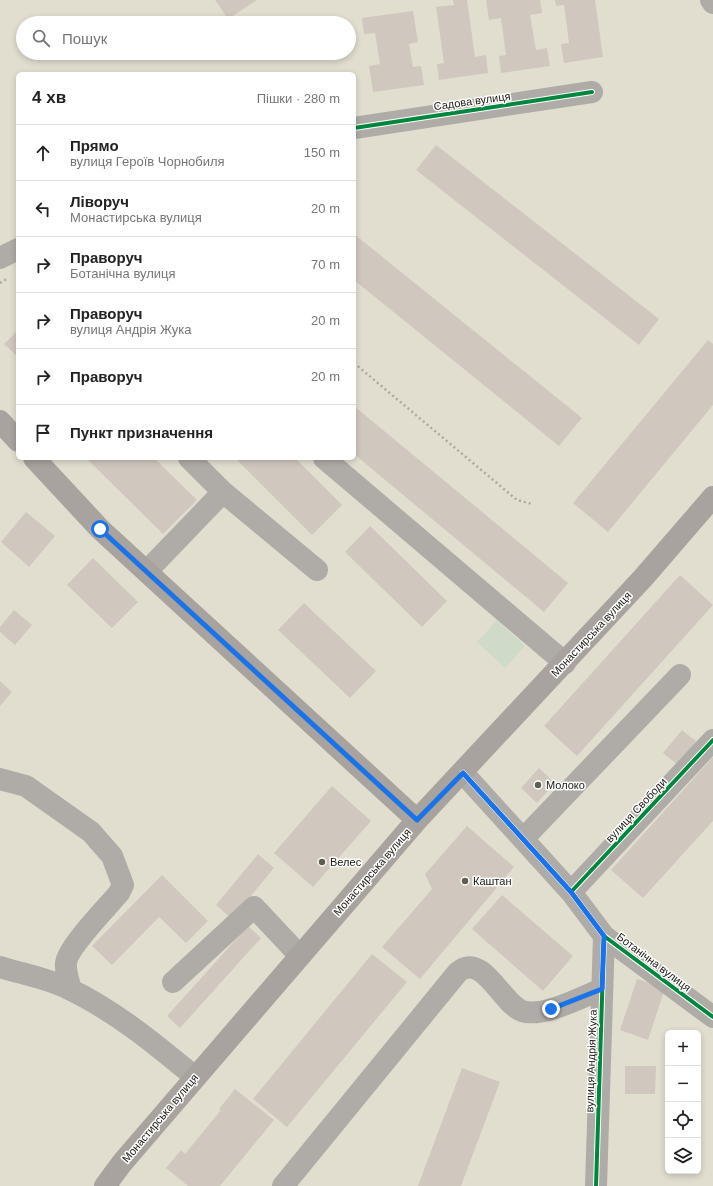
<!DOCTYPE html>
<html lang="uk">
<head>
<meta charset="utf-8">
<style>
  body { margin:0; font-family:Arial,sans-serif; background:#f6f6f6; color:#222 }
  .controls { position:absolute; right:12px; bottom:12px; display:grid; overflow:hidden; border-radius:6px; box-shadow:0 2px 6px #0003 }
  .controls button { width:36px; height:36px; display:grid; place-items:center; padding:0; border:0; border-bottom:1px solid #e0e0e0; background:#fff; color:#222; font:20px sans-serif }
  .stop { position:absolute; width:12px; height:12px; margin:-9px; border:3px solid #1a73e8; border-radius:50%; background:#fff }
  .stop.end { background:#1a73e8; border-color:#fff; box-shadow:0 1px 4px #0008 }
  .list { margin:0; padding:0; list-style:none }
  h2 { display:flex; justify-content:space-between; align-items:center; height:52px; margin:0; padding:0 16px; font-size:17px }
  h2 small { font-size:13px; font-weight:400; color:#767676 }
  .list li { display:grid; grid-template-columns:26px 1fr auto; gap:12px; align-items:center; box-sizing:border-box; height:56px; padding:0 16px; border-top:1px solid #e0e0e0 }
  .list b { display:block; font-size:15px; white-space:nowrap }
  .list p { margin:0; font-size:13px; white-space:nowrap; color:#767676 }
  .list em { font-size:13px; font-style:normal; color:#767676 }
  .icon { flex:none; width:22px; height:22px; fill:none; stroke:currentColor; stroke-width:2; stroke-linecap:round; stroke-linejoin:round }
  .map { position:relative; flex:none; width:713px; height:1186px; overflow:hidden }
  .search { position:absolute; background:#fff; box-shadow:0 2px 6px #0003; left:16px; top:16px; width:340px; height:44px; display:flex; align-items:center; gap:10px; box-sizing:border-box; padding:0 14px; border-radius:22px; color:#767676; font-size:15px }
  .panel { position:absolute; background:#fff; box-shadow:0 2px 6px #0003; left:16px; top:72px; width:340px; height:388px; border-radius:6px }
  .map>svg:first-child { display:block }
  .green { fill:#cfdbc8 }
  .building { fill:#d0c7be }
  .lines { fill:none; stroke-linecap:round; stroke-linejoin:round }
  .path { stroke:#aba8a3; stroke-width:2.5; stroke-dasharray:2 3; stroke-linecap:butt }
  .minor { stroke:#afaba7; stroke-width:22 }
  .major { stroke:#a8a39e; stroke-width:22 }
  .cycleway-casing { stroke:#fff; stroke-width:6 }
  .cycleway { stroke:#00873e; stroke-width:4 }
  .route { stroke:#1a73e8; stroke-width:5 }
  .poi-dot { fill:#605e54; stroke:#fff; stroke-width:1.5 }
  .labels { text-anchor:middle; stroke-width:3; stroke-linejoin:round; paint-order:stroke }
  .street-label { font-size:11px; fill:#1b1911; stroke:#fff }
  .poi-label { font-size:11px; fill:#1b1911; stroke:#fff; text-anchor:start }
</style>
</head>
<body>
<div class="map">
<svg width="713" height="1186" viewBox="0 0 713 1186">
  <rect width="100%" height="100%" fill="#e1ded0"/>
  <!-- green -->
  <path class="green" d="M497,620L525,646L505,668L477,642Z"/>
  <!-- building -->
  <path class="building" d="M215,0H257L228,19Z
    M453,0H467L475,57L486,55L488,73L439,80L437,64L444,63L436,7L454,5Z
    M486,0H540L542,13L530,15L536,50L547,48L550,66L501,73L499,56L506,55L501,18L489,20Z
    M555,0H595L603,57L564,63L561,44L569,43L564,5L556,6Z
    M413,11L418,42L409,44L413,67L421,66L424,85L373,92L369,66L380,64L375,33L364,34L362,18Z
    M436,145L659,319L639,345L416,170Z
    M354,234L582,418L559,446L354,280Z
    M18,330V357L4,344Z
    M708,340L713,344V405L608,532L573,503Z
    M354,406L568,583L544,612L354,454Z
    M86,458H154L197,500L163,534Z
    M235,458H295L342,505L312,535Z
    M26,512L55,536L29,567L1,542Z
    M370,526L447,601L422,627L345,552Z
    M93,558L138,602L112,628L67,585Z
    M680,575L713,605L577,756L544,726Z
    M304,603L376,671L350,698L278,630Z
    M14,610L32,625L15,645L0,632V627Z
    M0,681L12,692L0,706Z
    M682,730L697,742L678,765L663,753Z
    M713,757V821L643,898L611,870Z
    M539,768L555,783L537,803L521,788Z
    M332,786L371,821L313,887L274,853Z
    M467,826L514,867L420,979L382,947L432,889L425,874Z
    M258,854L274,868L232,919L216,905Z
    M162,875L208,921L186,943L159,917L112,965L92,946Z
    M502,895L573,956L543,991L472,929Z
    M248,926L261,938L180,1028L167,1016Z
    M372,954L407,982L287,1127L253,1099Z
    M637,979L665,988L648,1040L620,1030Z
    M625,1066H656L655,1094H625Z
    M462,1068L500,1082L461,1186H418Z
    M235,1089L274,1120L220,1186H188L166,1168L181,1150L185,1154L221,1110L219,1109Z"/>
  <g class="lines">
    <!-- path -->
    <path class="path" d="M0,283L8,278
      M354,363L517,500L532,504"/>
    <!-- minor -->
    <path class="minor" d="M711,0L713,3
      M354,128L592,92
      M0,258L18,249
      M189,458L223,492
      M324,458L565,663
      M147,571L223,492L317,570
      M463,773L571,892L604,936L713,1017
      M0,779L26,786L91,832L112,856L123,885L119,893C108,906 67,948 66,963C65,972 69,981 71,990
      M523,839L680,675
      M571,892L713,740
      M0,967C22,974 46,978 67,988C114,1010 155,1044 195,1077
      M173,982L254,907L300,956
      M283,1186L458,972C483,952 501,1003 522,1011C543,1018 582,997 602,989
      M596,1186L604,936"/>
    <!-- major -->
    <path class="major" d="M0,421L18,441
      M34,458L100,529L417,820
      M105,1186L122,1163L417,820L643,578L713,497"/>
    <!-- cycleway casing -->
    <g class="cycleway-casing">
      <path id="cycleway" d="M354,128L592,92
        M463,773L571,892L604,936L713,1017
        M571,892L713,740
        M596,1186L604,936"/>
    </g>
    <!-- cycleway -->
    <use href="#cycleway" class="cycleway"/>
  </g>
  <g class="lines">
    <!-- route -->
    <path class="route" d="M100,529L417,820L463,773L571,892L604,936L602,989L551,1009"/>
  </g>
  <!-- markers -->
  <g class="poi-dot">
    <circle cx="538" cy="785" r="4"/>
    <circle cx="322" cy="862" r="4"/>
    <circle cx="465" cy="881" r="4"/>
  </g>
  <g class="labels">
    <!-- street labels -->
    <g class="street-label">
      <text transform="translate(472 101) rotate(-8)" y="4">Садова вулиця</text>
      <text transform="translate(591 634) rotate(-47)" y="4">Монастирська вулиця</text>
      <text transform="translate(636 810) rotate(-47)" y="4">вулиця Свободи</text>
      <text transform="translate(372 872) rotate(-49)" y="4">Монастирська вулиця</text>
      <text transform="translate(654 962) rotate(37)" y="4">Ботанічна вулиця</text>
      <text transform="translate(591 1061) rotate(-88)" y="4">вулиця Андрія Жука</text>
      <text transform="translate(160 1118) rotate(-50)" y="4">Монастирська вулиця</text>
    </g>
    <!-- poi labels -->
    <g class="poi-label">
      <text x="546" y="789">Молоко</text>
      <text x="330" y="866">Велес</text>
      <text x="473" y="885">Каштан</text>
    </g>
  </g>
</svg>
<div class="controls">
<button>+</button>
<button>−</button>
<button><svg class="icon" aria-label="locate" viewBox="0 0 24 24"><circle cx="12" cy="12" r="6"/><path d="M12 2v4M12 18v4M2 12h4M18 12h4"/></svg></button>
<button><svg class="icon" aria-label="layers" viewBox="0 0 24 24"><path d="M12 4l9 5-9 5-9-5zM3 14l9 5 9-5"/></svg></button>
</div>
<div class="stop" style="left:100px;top:529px"></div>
<div class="stop end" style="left:551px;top:1009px"></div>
<div class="search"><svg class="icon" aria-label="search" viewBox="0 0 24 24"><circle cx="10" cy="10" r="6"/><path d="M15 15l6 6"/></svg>Пошук</div>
<section class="panel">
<h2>4 хв<small>Пішки · 280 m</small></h2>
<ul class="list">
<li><svg class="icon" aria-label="ahead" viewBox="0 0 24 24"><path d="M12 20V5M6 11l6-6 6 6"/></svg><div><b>Прямо</b><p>вулиця Героїв Чорнобиля</p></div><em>150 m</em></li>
<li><svg class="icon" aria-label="left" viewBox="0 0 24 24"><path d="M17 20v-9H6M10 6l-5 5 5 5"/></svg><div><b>Ліворуч</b><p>Монастирська вулиця</p></div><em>20 m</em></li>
<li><svg class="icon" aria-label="right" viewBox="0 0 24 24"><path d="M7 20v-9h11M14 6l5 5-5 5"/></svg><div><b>Праворуч</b><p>Ботанічна вулиця</p></div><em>70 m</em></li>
<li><svg class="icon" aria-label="right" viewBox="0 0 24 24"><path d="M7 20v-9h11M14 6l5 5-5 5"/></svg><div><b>Праворуч</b><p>вулиця Андрія Жука</p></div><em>20 m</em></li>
<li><svg class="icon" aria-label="right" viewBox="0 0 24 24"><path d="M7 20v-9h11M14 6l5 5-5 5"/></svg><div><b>Праворуч</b></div><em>20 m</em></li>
<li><svg class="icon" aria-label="arrive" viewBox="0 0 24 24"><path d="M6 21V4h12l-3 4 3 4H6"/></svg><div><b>Пункт призначення</b></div></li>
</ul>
</section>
</div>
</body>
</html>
